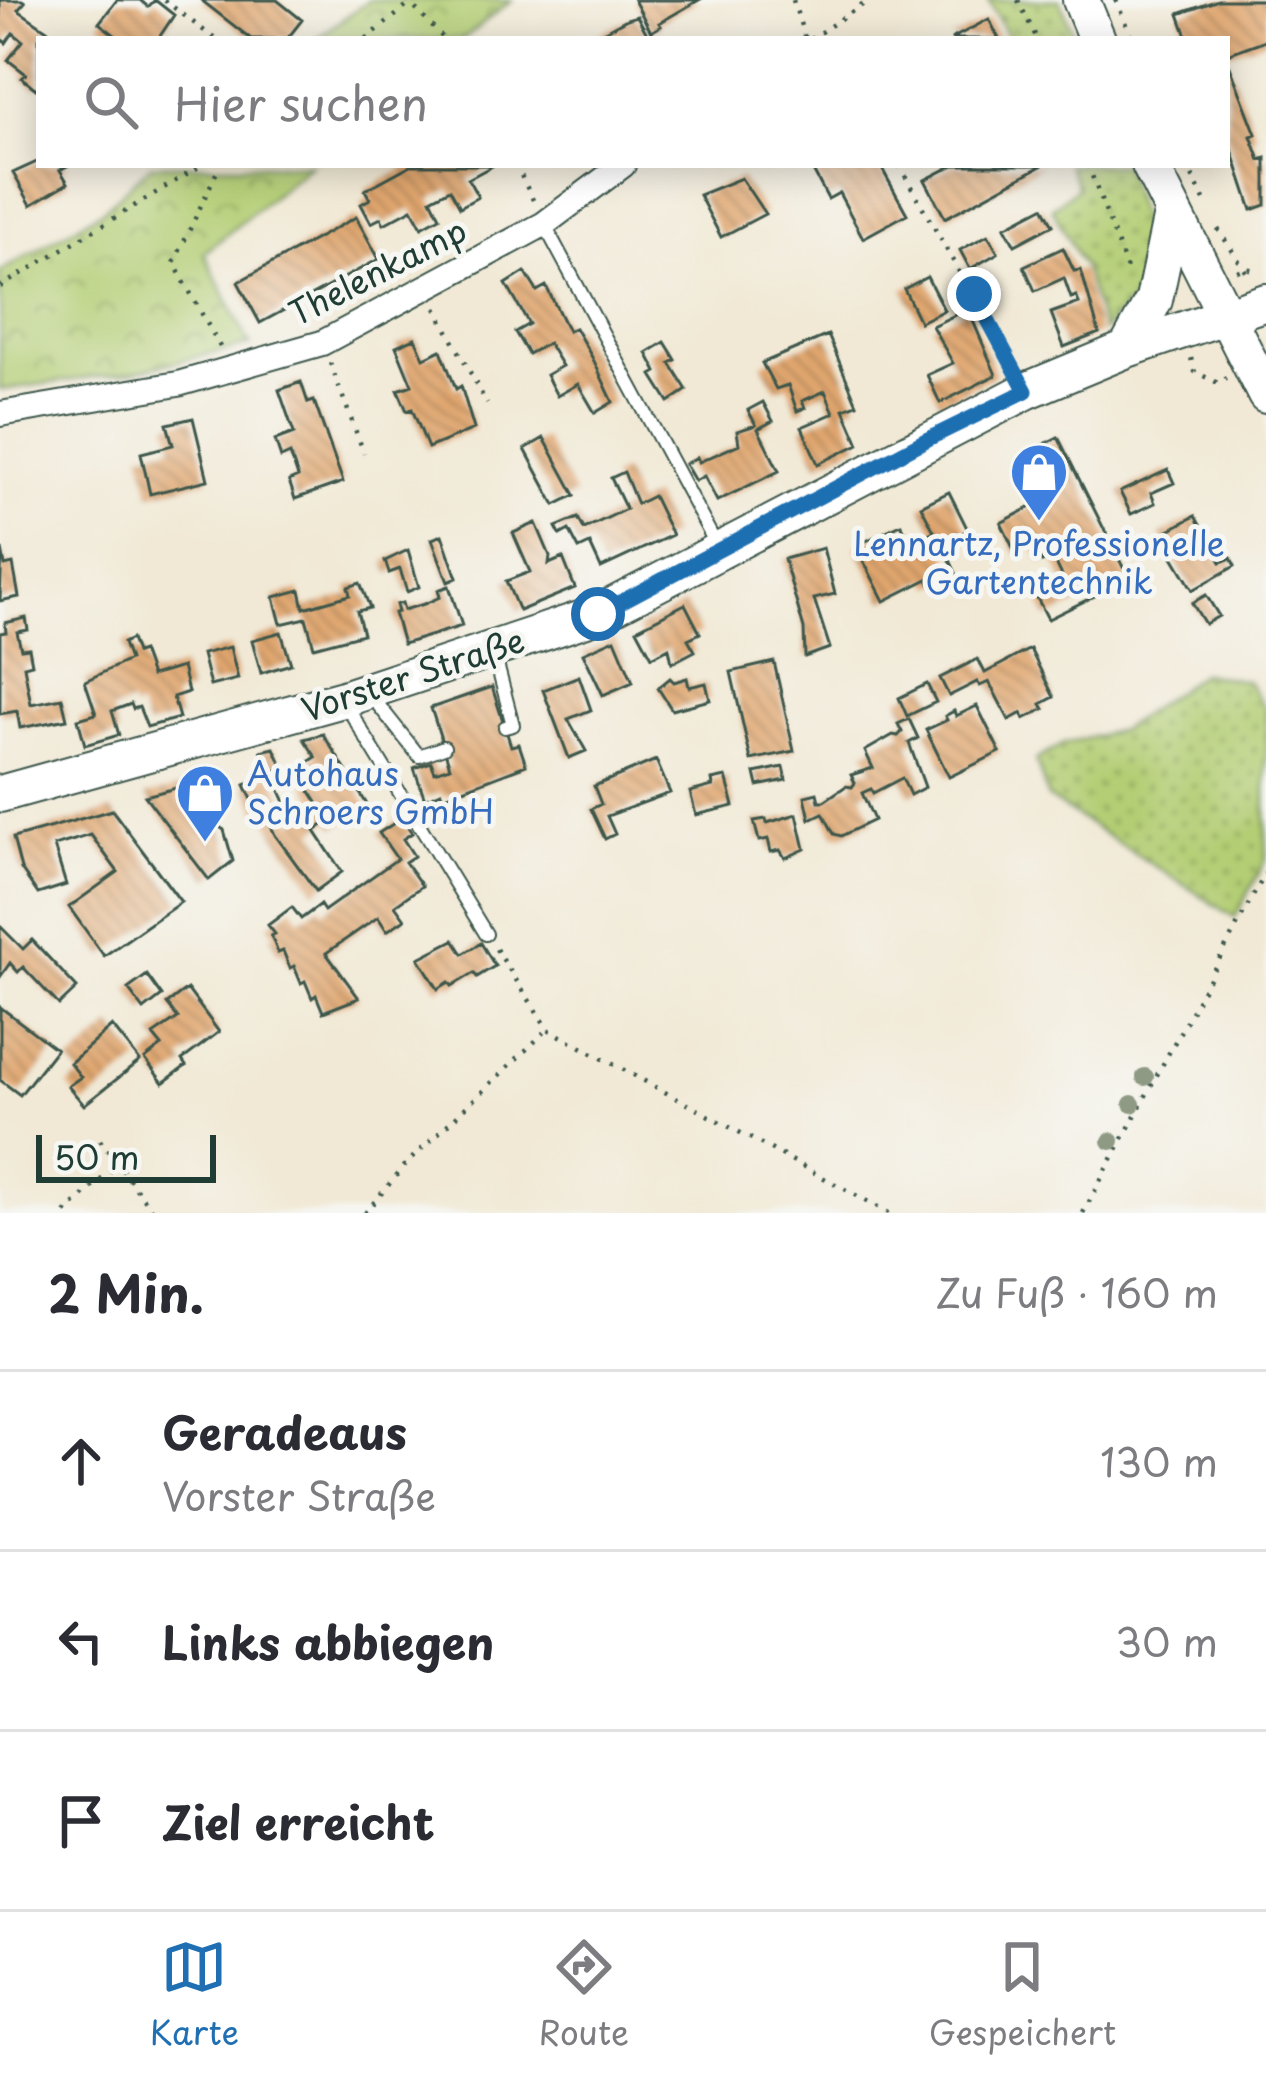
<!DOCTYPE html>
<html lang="de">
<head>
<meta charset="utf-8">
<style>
  body { margin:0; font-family:"Playpen Sans",sans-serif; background:#f2f2f3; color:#2b2b33 }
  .scale { position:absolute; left:36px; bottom:30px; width:180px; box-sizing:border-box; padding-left:12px; border:6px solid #1f3d34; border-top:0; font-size:33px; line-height:42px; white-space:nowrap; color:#1f3d34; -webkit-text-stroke:9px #f6f6f2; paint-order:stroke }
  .stop { position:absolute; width:36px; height:36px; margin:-27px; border:9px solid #1f6fb2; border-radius:50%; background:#fff }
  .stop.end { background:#1f6fb2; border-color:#fff; box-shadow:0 3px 12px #0008 }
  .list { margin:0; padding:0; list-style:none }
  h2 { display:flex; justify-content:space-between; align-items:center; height:156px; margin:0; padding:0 48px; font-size:51px }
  h2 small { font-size:39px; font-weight:400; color:#7c7c81 }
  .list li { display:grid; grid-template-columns:78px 1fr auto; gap:36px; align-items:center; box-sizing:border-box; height:180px; padding:0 48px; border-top:3px solid #e1e1e2 }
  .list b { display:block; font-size:45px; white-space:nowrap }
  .list p { margin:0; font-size:39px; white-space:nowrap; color:#7c7c81 }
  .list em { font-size:39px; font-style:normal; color:#7c7c81 }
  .icon { flex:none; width:66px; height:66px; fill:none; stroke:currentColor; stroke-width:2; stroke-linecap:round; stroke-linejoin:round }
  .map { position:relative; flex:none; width:1266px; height:1213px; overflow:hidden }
  .search { position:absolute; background:#fff; box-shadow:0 6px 30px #0003; left:36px; right:36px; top:36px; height:132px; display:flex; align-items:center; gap:30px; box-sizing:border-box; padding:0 42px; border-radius:0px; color:#7c7c81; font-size:45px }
  .sheet { height:696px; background:#fff }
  nav { display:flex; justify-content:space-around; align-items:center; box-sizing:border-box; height:168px; border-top:3px solid #e1e1e2; background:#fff; font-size:33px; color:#7c7c81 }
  nav a { display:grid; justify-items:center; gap:6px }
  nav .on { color:#1f6fb2 }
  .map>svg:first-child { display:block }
  .grass { fill:url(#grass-dots); stroke:#6a8654; stroke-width:3 }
  .park { fill:url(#park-crowns); stroke:#6a8654; stroke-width:3 }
  .building { fill:url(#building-back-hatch) }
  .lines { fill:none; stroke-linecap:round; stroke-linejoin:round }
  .service-casing { stroke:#3e574c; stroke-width:16 }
  .minor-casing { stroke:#3e574c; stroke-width:28 }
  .secondary-casing { stroke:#3e574c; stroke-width:40 }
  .path { stroke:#3e574c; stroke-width:4.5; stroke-dasharray:3 9; stroke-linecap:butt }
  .service { stroke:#fff; stroke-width:12 }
  .minor { stroke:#fff; stroke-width:24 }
  .secondary { stroke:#fff; stroke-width:36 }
  .tree { fill:#8e9a84 }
  .route { stroke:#1f6fb2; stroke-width:15 }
  .labels { text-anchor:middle; stroke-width:10; stroke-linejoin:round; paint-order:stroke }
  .street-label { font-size:33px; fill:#1f3d34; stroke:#f6f6f2 }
  .shop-label { font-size:33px; fill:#366cbe; stroke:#f6f6f2 }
</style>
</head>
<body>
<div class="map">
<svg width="1266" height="1213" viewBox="0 0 1266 1213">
  <defs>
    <pattern id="grass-dots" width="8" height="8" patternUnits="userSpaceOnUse" patternTransform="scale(3)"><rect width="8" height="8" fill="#b4ce74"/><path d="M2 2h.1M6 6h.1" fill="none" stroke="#92a860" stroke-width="1.8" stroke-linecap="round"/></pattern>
    <pattern id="park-crowns" width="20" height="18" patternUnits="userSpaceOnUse" patternTransform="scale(3)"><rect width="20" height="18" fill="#b4ce74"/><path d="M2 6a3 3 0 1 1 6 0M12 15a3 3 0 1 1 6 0" fill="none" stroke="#92a860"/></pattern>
    <pattern id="building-back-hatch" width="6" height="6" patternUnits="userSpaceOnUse" patternTransform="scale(3)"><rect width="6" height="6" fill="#e0a66e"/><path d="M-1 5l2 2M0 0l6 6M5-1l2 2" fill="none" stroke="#b5885b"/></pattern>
  </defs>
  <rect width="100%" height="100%" fill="#f6f6f2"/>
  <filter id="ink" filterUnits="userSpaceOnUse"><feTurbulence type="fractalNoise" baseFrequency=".00833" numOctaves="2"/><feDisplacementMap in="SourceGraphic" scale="24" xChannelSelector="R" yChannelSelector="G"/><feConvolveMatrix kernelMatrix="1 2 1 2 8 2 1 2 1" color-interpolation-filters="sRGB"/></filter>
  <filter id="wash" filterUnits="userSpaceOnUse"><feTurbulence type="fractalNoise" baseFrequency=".004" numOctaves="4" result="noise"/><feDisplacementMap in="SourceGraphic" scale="48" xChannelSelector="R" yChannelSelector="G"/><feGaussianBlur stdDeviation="2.7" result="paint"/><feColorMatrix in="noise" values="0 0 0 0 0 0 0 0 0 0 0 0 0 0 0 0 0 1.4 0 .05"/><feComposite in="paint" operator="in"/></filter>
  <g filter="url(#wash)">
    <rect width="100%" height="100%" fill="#f1e9d5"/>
    <!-- grass -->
    <path class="grass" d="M988,0H1060L1076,39H1009Z
      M1068,165H1124L1147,243L1151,279L1103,331L1083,267L1052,208L1078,187Z
      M1202,673L1247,681L1266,710V860L1235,917L1048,798L1036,760L1064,744L1120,730Z"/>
    <!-- park -->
    <path class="park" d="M369,0H512L463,39H316Z
      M151,165H310L204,253L250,345L132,372L0,390V272L103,210Z"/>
    <g id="blocks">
      <!-- building -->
      <path class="building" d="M0,0H22L25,2L18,10L60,39H39V85L36,89L22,78L26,74L8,60L23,41L13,33L6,43L0,38Z
        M117,0H140L148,7L155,0L174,15L158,39H120L99,23Z
        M201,0H277L302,20L287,39H251Z
        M634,0H699L659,23L661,26L651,32Z
        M1218,0H1266V40L1227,54V39H1188L1179,14Z
        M637,16L650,39H590L627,19Z
        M989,19L999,39H951L972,28Z
        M1227,59L1256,134L1251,136L1260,160L1266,158V205L1252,210L1227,135Z
        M39,161V165H69L60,170L68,183L31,205L13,173Z
        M411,165H494L468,179L478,197L460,207L450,189L431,199L440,217L422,227L412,209L384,224L381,218L371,223L361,204L370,199L365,190Z
        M810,165H880L907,214L863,238L839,193L828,199Z
        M954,165H1043L945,218L925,180Z
        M741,178L765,214L721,237L699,195Z
        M1043,207L1053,225L1015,245L1005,227Z
        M356,217L379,259L260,323L238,282Z
        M988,235L998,253L970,269L960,250Z
        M1063,248L1074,271L1081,270L1099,333L1064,347L1051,313L1079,303L1076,296L1071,298L1064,278L1035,291L1024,266Z
        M525,272L537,291L546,286L568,331L575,328L593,359L613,402L595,413L578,384L557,396L546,375L562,366L548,343L528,354L515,332L529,324L506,284Z
        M927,277L944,310L920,322L904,289Z
        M968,309L996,375L940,403L927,375L953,363L932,326Z
        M828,335L857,404L844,409L859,444L818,464L802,427L834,413L825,391L802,401L805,408L797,411L788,385L776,389L762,363Z
        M415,338L424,358L441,350L456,389L461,386L474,429L428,448L412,409L407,411L398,390L412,385L396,346Z
        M665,342L676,360L670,363L687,390L669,402L652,375L657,372L647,353Z
        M301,382L308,403L314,401L343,482L295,499L289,481L298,477L290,454L281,458L275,440L294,433L279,390Z
        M763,402L773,421L758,429L779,471L717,501L704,476L695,481L685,464L697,457L699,462L739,444L737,431L756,425L748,410Z
        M193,418L208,480L150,494L141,453L173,445L167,424Z
        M1058,437L1129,579L1048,619L1037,598L1066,584L1053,557L1042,562L1034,546L1016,554L1001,523L1046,499L1023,455Z
        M544,438L575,495L555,505L525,449Z
        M1168,470L1174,483L1151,493L1155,503L1131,514L1120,492Z
        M624,472L637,504L653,496L672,535L601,568L590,544L579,549L569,530L560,535L556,527L578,518L584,529L626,509L611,478Z
        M949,492L968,530L942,543L957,575L932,587L928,579L884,601L856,546L901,524L911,543L934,531L921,506Z
        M1195,516L1221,562L1231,558L1235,566L1193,590L1160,535Z
        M536,523L550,556L549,564L563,558L575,588L519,611L506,581L530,572L513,533Z
        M442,535L457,578L448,582L432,539Z
        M823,548L835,594L814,599L830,648L805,657L804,629L784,559Z
        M2,549L5,566L13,564L19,597L0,601Z
        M408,550L419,587L407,592L400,569L389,573L385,561Z
        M360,583L370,608L357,611L363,634L314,647L306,618L281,624L274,597L300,590L304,608L350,595L348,587Z
        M449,586L462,626L403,644L394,613L398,612L396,605L402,603L404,610L424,604L440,597L438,590Z
        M1206,595L1219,616L1205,624L1192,603Z
        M685,604L700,633L688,639L695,651L672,663L669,648L652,657L637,629Z
        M26,618L28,630L17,632L21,649L29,648L32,664L24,666L31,704L62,698L67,719L20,728L17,711L0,714V633L6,632L5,623Z
        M281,632L291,664L261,673L252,640Z
        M131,639L136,653L142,651L151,676L182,667L188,692L173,697L179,718L147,727L139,707L133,709L131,704L112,711L119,735L85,745L78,719L96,714L85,681L129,660L123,643Z
        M615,639L633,682L603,695L583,653Z
        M230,647L238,679L210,686L202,654Z
        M1030,649L1054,697L1041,704L1044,709L1024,719L1022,713L1009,720L989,682L980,686L977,682L949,696L940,678L978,659L985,673Z
        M774,662L794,751L751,760L731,672Z
        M579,676L591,710L568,719L586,751L569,758L543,690Z
        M670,678L674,682L687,678L689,687L706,683L710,700L672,710L658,688Z
        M927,684L936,702L907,716L899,698Z
        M492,687L511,746L519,744L526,765L443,797L441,792L425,799L414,768L431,762L435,772L450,767L431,708Z
        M977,706L1000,752L949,777L926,730L947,720L945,716L954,711L956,716Z
        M909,719L918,738L909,743L925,787L910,795L902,778L873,793L871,789L862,793L874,820L841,836L834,834L823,813L810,819L805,796L817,793L819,801H824L846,786L852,787L855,783L851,775L873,768L865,751L893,735L898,736L902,732L898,724Z
        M323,734L368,806L335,827L330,820L315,831L342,872L316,891L275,835L263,809L258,812L245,785L270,773L261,751L274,748L283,767L272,773L294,822L318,804L296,770L316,757L304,739Z
        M656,760L670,793L607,816L615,834L605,839L591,809L601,804L594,786Z
        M783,767L786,780L758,786L755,773Z
        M726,777L734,806L696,815L690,792L713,786L712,780Z
        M211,779L221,822L218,826L224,830L233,861L209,880L145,796Z
        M112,810L181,902L104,956L69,907L118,872L91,835L54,846L66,885L38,894L21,869L13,838Z
        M797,814L805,849L785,858L780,850L771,852L768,839L759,841L754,821L766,819L767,823Z
        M402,818L412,833L403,839L414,856L405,862L422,886L395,905L405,919L387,931L378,917L326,953L359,998L323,1012L316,995L312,998L305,981L301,983L294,966L290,968L283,951L278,953L271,936L275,934L268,925L292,907L301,919L320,905L324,911L397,859L379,833Z
        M0,926L23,949L32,940L77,988L59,1005L23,967L18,972L10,963L0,977Z
        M454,940L463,954L481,943L495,966L477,977L474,973L452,986L449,982L438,989L419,958Z
        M147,975L162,996L144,1010L128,989Z
        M187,989L219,1032L182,1060L186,1066L163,1083L145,1059L162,1046L153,1035L178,1018L167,1004Z
        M0,1007L56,1049L20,1095L0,1080Z
        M112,1026L140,1061L84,1105L68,1086L81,1077L70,1063Z"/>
    </g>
  </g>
  <g filter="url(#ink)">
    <use href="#blocks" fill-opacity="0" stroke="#3e574c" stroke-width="3"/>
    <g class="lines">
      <!-- service casing -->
      <g class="service-casing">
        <path id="service" d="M544,224L717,546
          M494,653L513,725L505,727
          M372,697L419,756L444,747
          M346,705L486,934"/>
      </g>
      <!-- minor casing -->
      <g class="minor-casing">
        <path id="minor" d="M0,414L178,384L322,343L544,224L623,165"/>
      </g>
      <!-- secondary casing -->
      <g class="secondary-casing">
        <path id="secondary" d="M1081,0L1097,39
          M1150,165L1266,395
          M1127,349L1154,300L1172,214
          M0,794L343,699L598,614L1026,391L1127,349L1266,302"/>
      </g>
      <!-- path -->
      <path class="path" d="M164,0L215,39
        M407,0L444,39
        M793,0L805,39
        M1018,0L1037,39
        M1116,0L1132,39
        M366,39L415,0
        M810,39L870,0
        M516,165L534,202
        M899,165L1011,364
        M1088,165L1128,272
        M1187,165L1205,202
        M1218,229L1251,279
        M1237,271L1245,268L1260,271
        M0,287L202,165
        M436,308L487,404
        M220,347L174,263L220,165
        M1191,358L1195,372L1218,383L1226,378
        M330,363L364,453
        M496,949L548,1029L889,1213
        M100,1140L154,1213
        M65,1213L118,1164
        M365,1213L407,1163L548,1029
        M1083,1213L1266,872"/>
      <!-- service -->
      <use href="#service" class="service"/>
      <!-- minor -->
      <use href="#minor" class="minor"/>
      <!-- secondary -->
      <use href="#secondary" class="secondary"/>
    </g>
    <!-- trees -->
    <g class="tree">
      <circle cx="1145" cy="1077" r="9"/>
      <circle cx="1132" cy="1104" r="9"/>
      <circle cx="1111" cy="1141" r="9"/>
    </g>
  </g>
  <g class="lines" filter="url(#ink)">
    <!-- route -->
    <path class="route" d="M598,614L928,439L1026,391L974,294"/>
  </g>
  <!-- icons -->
  <defs>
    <g id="shop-pin" transform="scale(3)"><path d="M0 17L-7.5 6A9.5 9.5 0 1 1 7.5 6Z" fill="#3f7fe0" stroke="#f6f6f2"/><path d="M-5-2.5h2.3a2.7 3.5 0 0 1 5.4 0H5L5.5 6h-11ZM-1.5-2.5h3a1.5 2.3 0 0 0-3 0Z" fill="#fff"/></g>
  </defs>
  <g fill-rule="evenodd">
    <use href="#shop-pin" x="1039" y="472"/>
    <use href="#shop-pin" x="205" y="793"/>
  </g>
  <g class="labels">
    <!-- street labels -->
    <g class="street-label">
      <text transform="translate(378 272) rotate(-27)" y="12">Thelenkamp</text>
      <text transform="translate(413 675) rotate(-18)" y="12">Vorster Straße</text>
    </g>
    <!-- shop labels -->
    <g class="shop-label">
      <text x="1039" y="556">Lennartz, Professionelle<tspan x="1039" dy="38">Gartentechnik</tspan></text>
      <text x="247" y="786" text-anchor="start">Autohaus<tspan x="247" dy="38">Schroers GmbH</tspan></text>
    </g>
  </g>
</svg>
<div class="scale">50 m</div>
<div class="stop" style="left:598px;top:614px"></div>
<div class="stop end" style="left:974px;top:294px"></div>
<div class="search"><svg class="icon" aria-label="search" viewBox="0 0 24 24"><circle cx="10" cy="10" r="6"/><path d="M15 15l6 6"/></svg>Hier suchen</div>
</div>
<section class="sheet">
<h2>2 Min.<small>Zu Fuß · 160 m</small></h2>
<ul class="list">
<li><svg class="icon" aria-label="ahead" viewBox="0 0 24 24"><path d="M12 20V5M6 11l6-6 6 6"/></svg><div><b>Geradeaus</b><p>Vorster Straße</p></div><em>130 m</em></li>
<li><svg class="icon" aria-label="left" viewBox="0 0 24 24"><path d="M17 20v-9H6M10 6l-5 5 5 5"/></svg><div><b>Links abbiegen</b></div><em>30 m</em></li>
<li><svg class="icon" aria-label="arrive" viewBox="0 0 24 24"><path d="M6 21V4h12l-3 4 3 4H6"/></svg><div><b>Ziel erreicht</b></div></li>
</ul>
</section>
<nav>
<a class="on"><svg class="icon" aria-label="map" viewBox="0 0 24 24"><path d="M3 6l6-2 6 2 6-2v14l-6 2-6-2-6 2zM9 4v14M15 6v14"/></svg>Karte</a>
<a><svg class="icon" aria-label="directions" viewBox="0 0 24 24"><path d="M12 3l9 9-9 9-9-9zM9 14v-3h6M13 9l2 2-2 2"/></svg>Route</a>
<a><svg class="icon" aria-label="saved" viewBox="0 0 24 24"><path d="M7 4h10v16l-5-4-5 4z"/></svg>Gespeichert</a>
</nav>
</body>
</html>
